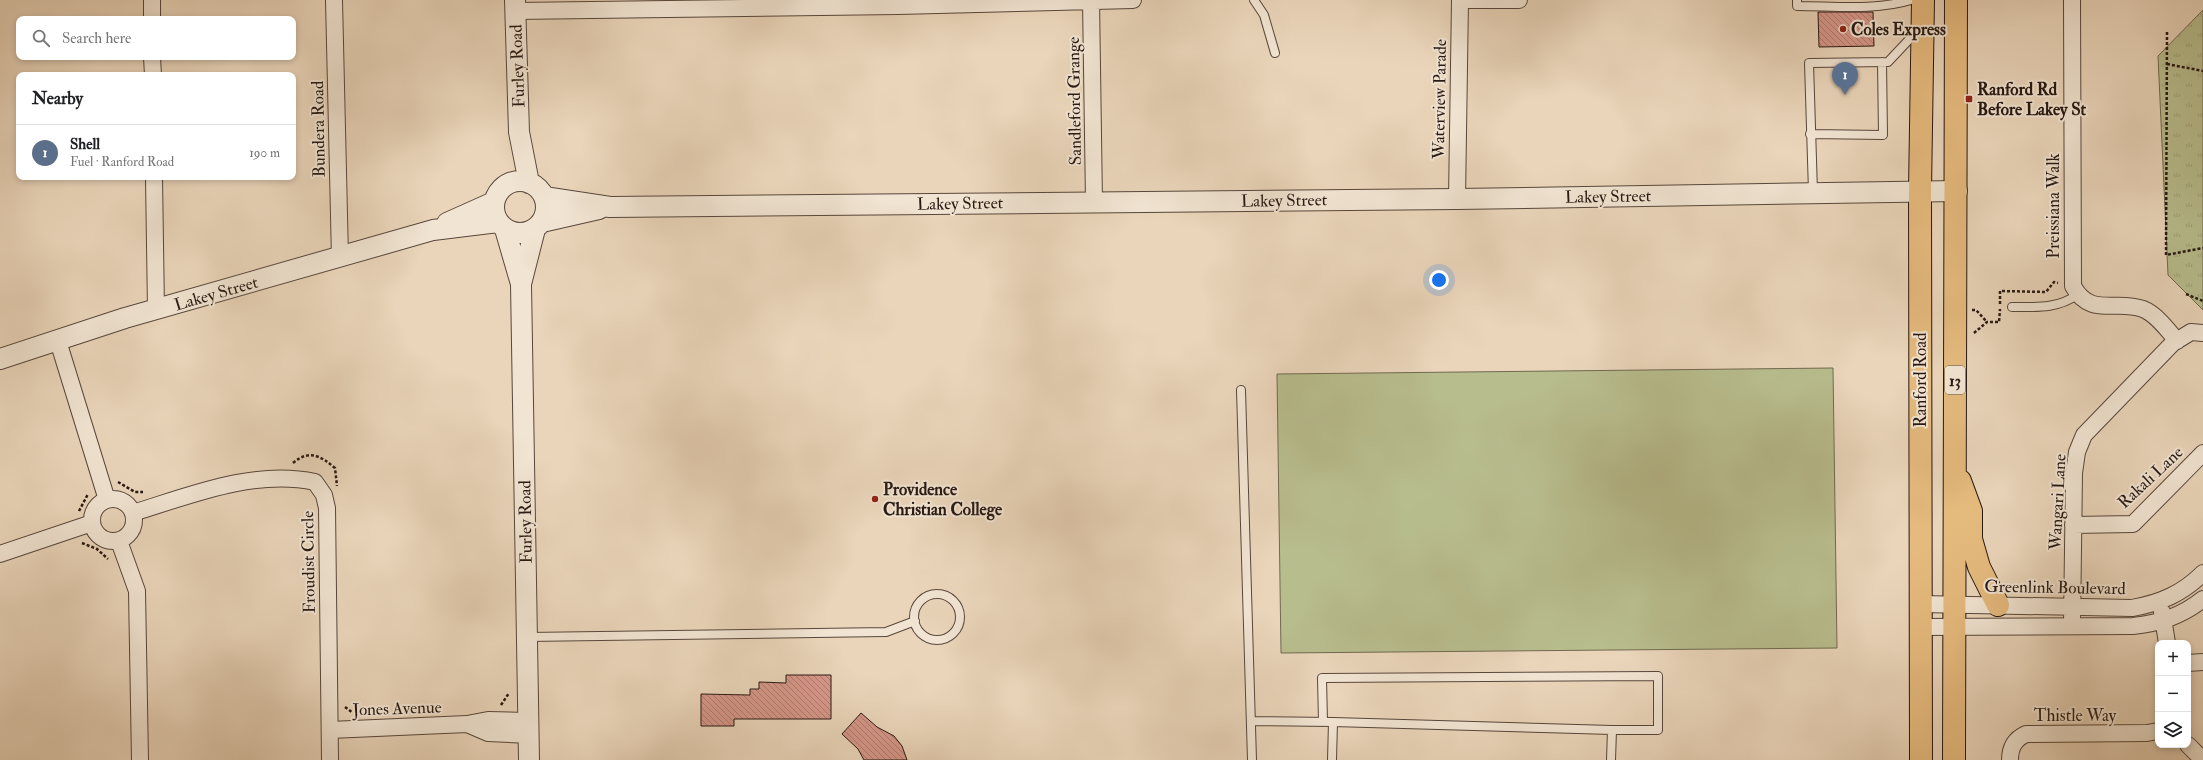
<!DOCTYPE html>
<html lang="en">
<head>
<meta charset="utf-8">
<style>
  body { margin:0; font-family:"IM FELL Double Pica",serif; background:#f2f2f2; color:#202124 }
  .controls { position:absolute; right:12px; bottom:12px; display:grid; overflow:hidden; border-radius:8px; box-shadow:0 2px 6px #0003 }
  .controls button { width:36px; height:36px; display:grid; place-items:center; padding:0; border:0; border-bottom:1px solid #e0e0e0; background:#fff; color:#202124; font:20px sans-serif }
  .you { position:absolute; left:1439px; top:280px; width:14px; height:14px; margin:-10px; border:3px solid #fff; border-radius:50%; background:#1a73e8; box-shadow:0 0 0 6px #1a73e833 }
  .badge { display:grid; place-items:center; width:26px; height:26px; border-radius:50%; background:#0f766e; color:#fff; font-size:13px; font-weight:700 }
  .pin { position:absolute; translate:-50% -33px; filter:drop-shadow(0 1px 2px #0008) }
  .pin::after { content:''; position:absolute; top:21px; width:14px; height:12px; background:inherit; clip-path:polygon(0 0,100% 0,50% 100%) }
  .list { margin:0; padding:0; list-style:none }
  h2 { display:flex; justify-content:space-between; align-items:center; height:52px; margin:0; padding:0 16px; font-size:17px }
  h2 small { font-size:13px; font-weight:400; color:#757577 }
  .list li { display:grid; grid-template-columns:26px 1fr auto; gap:12px; align-items:center; box-sizing:border-box; height:56px; padding:0 16px; border-top:1px solid #e0e0e0 }
  .list b { display:block; font-size:15px; white-space:nowrap }
  .list p { margin:0; font-size:13px; white-space:nowrap; color:#757577 }
  .list em { font-size:13px; font-style:normal; color:#757577 }
  .icon { flex:none; width:22px; height:22px; fill:none; stroke:currentColor; stroke-width:2; stroke-linecap:round; stroke-linejoin:round }
  .map { position:relative; flex:none; width:2203px; height:760px; overflow:hidden }
  .search { position:absolute; background:#fff; box-shadow:0 2px 6px #0003; left:16px; top:16px; width:280px; height:44px; display:flex; align-items:center; gap:10px; box-sizing:border-box; padding:0 14px; border-radius:8px; color:#757577; font-size:15px }
  .panel { position:absolute; background:#fff; box-shadow:0 2px 6px #0003; left:16px; top:72px; width:280px; height:108px; border-radius:8px }
  .map>svg:first-child { display:block }
  .grass { fill:#b8bd8e; stroke:#706a50 }
  .park { fill:url(#park-tufts); stroke:#706a50 }
  .building { fill:url(#building-back-hatch); stroke:#271812 }
  .lines { fill:none; stroke-linecap:round; stroke-linejoin:round }
  .service-casing { stroke:#58473c; stroke-width:10 }
  .minor-casing { stroke:#58473c; stroke-width:18 }
  .tertiary-casing { stroke:#58473c; stroke-width:22 }
  .primary-casing { stroke:#271812; stroke-width:24 }
  .path { stroke:#271812; stroke-width:2.5; stroke-dasharray:3 2; stroke-linecap:butt }
  .service { stroke:#f1e4d2; stroke-width:8 }
  .minor { stroke:#f1e4d2; stroke-width:16 }
  .tertiary { stroke:#f1e4d2; stroke-width:20 }
  .primary { stroke:#e5ba7d; stroke-width:22 }
  .poi-dot { fill:#8f2418; stroke:#f1e4d2; stroke-width:1.5 }
  .labels { text-anchor:middle; stroke-width:4; stroke-linejoin:round; paint-order:stroke }
  .shield { fill:#f1e4d2; stroke:#64554c; stroke-width:1 }
  .shield-label { font-size:16px; font-weight:bold; fill:#271812 }
  .poi-label { font-size:17px; font-weight:bold; fill:#271812; stroke:#f1e4d2; text-anchor:start }
  .street-label { font-size:17px; fill:#271812; stroke:#f1e4d2 }
</style>
</head>
<body>
<div class="map">
<svg width="2203" height="760" viewBox="0 0 2203 760">
  <defs>
    <pattern id="park-tufts" width="24" height="20" patternUnits="userSpaceOnUse"><rect width="24" height="20" fill="#b8bd8e"/><path d="M3 7l-1-3M5 7V3M7 7l1-3M15 17l-1-3M17 17v-4M19 17l1-3" fill="none" stroke="#9ea279"/></pattern>
    <pattern id="building-back-hatch" width="6" height="6" patternUnits="userSpaceOnUse"><rect width="6" height="6" fill="#d6978a"/><path d="M-1 5l2 2M0 0l6 6M5-1l2 2" fill="none" stroke="#ae7a6f"/></pattern>
  </defs>
  <rect width="100%" height="100%" fill="#ead5ba"/>
  <filter id="stains"><feTurbulence type="fractalNoise" baseFrequency=".005" numOctaves="4"/><feColorMatrix values="0 0 0 0 .2 0 0 0 0 .09 0 0 0 0 .02 0 0 0 .5 -.17"/></filter>
  <radialGradient id="worn" r=".72"><stop offset=".6" stop-color="#630" stop-opacity="0"/><stop offset="1" stop-color="#630" stop-opacity=".3"/></radialGradient>
  <!-- grass -->
  <path class="grass" d="M1833,368L1837,648L1281,653L1277,374Z"/>
  <!-- park -->
  <path class="park" d="M2203,10V310L2168,275L2158,56Z"/>
  <!-- building -->
  <path class="building" d="M1818,12H1873L1874,46L1819,47Z
    M786,675H831V719H734V726H701V694L750,695V689H759V682L786,683Z
    M861,713L877,727L894,736L902,746L907,760H864L858,749L842,734Z"/>
  <g class="lines">
    <!-- service casing -->
    <g class="service-casing">
      <path id="service" d="M1254,0L1264,15L1275,53
        M1797,0V6C1834,6 1875,11 1911,0
        M1810,134L1883,135L1882,62
        M1813,192L1809,63L1888,62L1919,29
        M2012,307C2036,307 2057,309 2077,295
        M1241,390L1252,760
        M914 617a23 23 0 1 1 46 0a23 23 0 1 1-46 0Z
        M527,637L886,632L915,621
        M1251,721L1333,722L1332,760
        M1323,722L1322,678L1658,676V730H1612
        M1333,722L1612,730L1611,760"/>
    </g>
    <!-- minor casing -->
    <g class="minor-casing">
      <path id="minor" d="M152,0V19
        M334,0L340,258
        M1091,0L1094,202
        M1460,0H1519
        M2072,0L2073,286C2090,318 2116,299 2143,309C2156,314 2168,330 2177,341
        M515,11L898,6L1133,0
        M152,57L153,75
        M154,177L156,310
        M1457,199L1460,0
        M58,341L107,500
        M92 520a21 21 0 1 1 42 0a21 21 0 1 1-42 0Z
        M133,513C191,495 254,469 315,482L324,495L327,508L330,760
        M2073,525L2133,524L2203,453
        M119,541L137,591L140,760
        M0,554L92,523
        M1920,604L2132,608C2160,603 2182,594 2203,573
        M2162,612L2167,643
        M2072,625L2074,473L2077,452L2084,435L2173,343L2191,332L2203,333
        M1920,627L2133,626C2160,623 2182,616 2203,599
        M2188,663L2203,662
        M467,724L488,733L529,735
        M330,730L467,724L488,720L528,721
        M2188,745L2203,760
        M2010,760C2010,747 2015,739 2026,734L2147,733L2158,731"/>
    </g>
    <!-- tertiary casing -->
    <g class="tertiary-casing">
      <path id="tertiary" d="M515,0L519,132L529,183
        M494 207a26 26 0 1 1 52 0a26 26 0 1 1-52 0Z
        M544,197L610,207L1457,199L1957,191
        M542,222L599,209
        M447,223L494,202
        M505,229L521,284
        M0,359L125,318L433,230L498,222
        M529,760L521,284L535,229"/>
    </g>
    <!-- primary casing -->
    <g class="primary-casing">
      <path id="primary" d="M1960,481L1971,511V539L1979,567L1998,605
        M1921,760L1920,190L1923,0
        M1954,760L1956,0"/>
    </g>
    <!-- path -->
    <path class="path" d="M2167,32L2166,255L2203,248
      M2167,64L2203,71
      M2186,294L2203,301
      M2000,304V291L2046,292L2054,282L2058,283
      M1972,310H1976L1987,322
      M1974,333L1987,322H1999L2000,309
      M293,463C309,449 321,456 335,468L337,486
      M118,482L135,492H143
      M79,511L88,494
      M82,543L97,549L108,559
      M501,705L509,693
      M345,707L353,713"/>
    <!-- service -->
    <use href="#service" class="service"/>
    <!-- minor -->
    <use href="#minor" class="minor"/>
    <!-- tertiary -->
    <use href="#tertiary" class="tertiary"/>
    <!-- primary -->
    <use href="#primary" class="primary"/>
  </g>
  <!-- markers -->
  <g class="poi-dot">
    <circle cx="1843" cy="29" r="4"/>
    <rect x="1965" y="95" width="8" height="8" rx="2"/>
    <circle cx="875" cy="499" r="4"/>
  </g>
  <g class="labels">
    <!-- shield labels -->
    <rect class="shield" x="1945" y="366" width="20" height="28" rx="3"/>
    <g class="shield-label">
      <text x="1955" y="386">13</text>
    </g>
    <!-- poi labels -->
    <g class="poi-label">
      <text x="1851" y="35">Coles Express</text>
      <text x="1977" y="95">Ranford Rd<tspan x="1977" dy="20">Before Lakey St</tspan></text>
      <text x="883" y="495">Providence<tspan x="883" dy="20">Christian College</tspan></text>
    </g>
    <!-- street labels -->
    <g class="street-label">
      <text transform="translate(517 66) rotate(-92)" y="6">Furley Road</text>
      <text transform="translate(1439 99) rotate(-89)" y="6">Waterview Parade</text>
      <text transform="translate(1074 101) rotate(-91)" y="6">Sandleford Grange</text>
      <text transform="translate(318 129) rotate(-91)" y="6">Bundera Road</text>
      <text transform="translate(1608 196) rotate(-1)" y="6">Lakey Street</text>
      <text transform="translate(1284 200) rotate(-1)" y="6">Lakey Street</text>
      <text transform="translate(960 203) rotate(-1)" y="6">Lakey Street</text>
      <text transform="translate(2053 206) rotate(-90)" y="6">Preissiana Walk</text>
      <text transform="translate(216 293) rotate(-16)" y="6">Lakey Street</text>
      <text transform="translate(1920 380) rotate(-90)" y="6">Ranford Road</text>
      <text transform="translate(2150 477) rotate(-43)" y="6">Rakali Lane</text>
      <text transform="translate(2057 502) rotate(-87)" y="6">Wangari Lane</text>
      <text transform="translate(525 522) rotate(-91)" y="6">Furley Road</text>
      <text transform="translate(308 562) rotate(-91)" y="6">Froudist Circle</text>
      <text transform="translate(2055 587) rotate(1)" y="6">Greenlink Boulevard</text>
      <text transform="translate(397 708) rotate(-2)" y="6">Jones Avenue</text>
      <text x="2075" y="721">Thistle Way</text>
    </g>
  </g>
  <rect width="100%" height="100%" filter="url(#stains)"/>
  <rect width="100%" height="100%" fill="url(#worn)"/>
</svg>
<div class="controls">
<button>+</button>
<button>−</button>
<button><svg class="icon" aria-label="layers" viewBox="0 0 24 24"><path d="M12 4l9 5-9 5-9-5zM3 14l9 5 9-5"/></svg></button>
</div>
<div class="you"></div>
<div class="pin badge" style="left:1845px;top:95px;background:#5c6f8a">1</div>
<div class="search"><svg class="icon" aria-label="search" viewBox="0 0 24 24"><circle cx="10" cy="10" r="6"/><path d="M15 15l6 6"/></svg>Search here</div>
<section class="panel">
<h2>Nearby<small></small></h2>
<ul class="list">
<li><span class="badge" style="background:#5c6f8a">1</span><div><b>Shell</b><p>Fuel · Ranford Road</p></div><em>190 m</em></li>
</ul>
</section>
</div>
</body>
</html>
